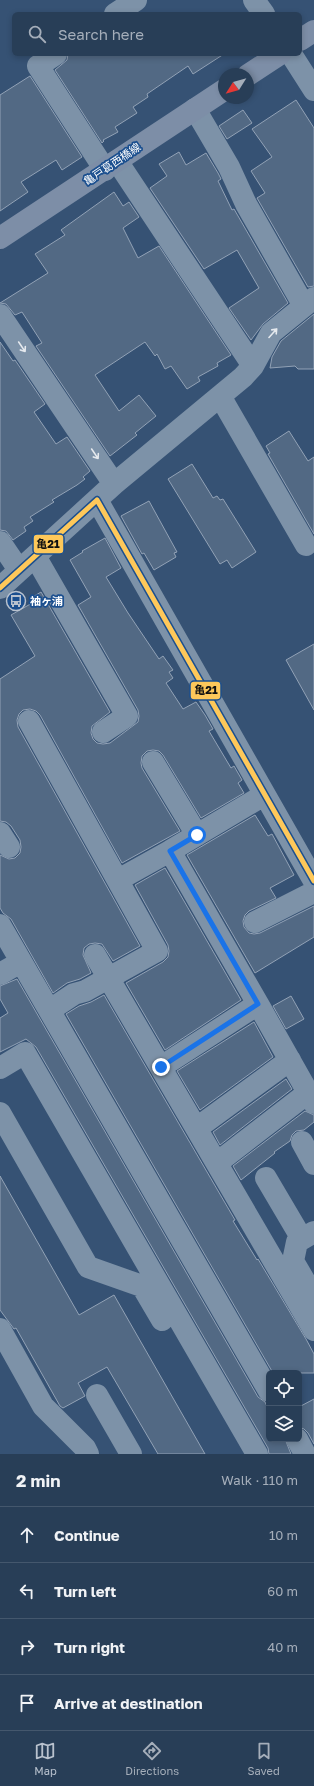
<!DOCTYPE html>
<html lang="en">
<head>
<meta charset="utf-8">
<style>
  body { margin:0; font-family:"Golos Text","Noto Sans JP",sans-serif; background:#30455d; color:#f1f3f6 }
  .controls { position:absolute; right:12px; bottom:12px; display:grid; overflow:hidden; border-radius:6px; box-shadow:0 2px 6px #0003 }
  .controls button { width:36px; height:36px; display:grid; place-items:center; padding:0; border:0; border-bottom:1px solid #44576d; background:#283e57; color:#f1f3f6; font:20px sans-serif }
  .compass { position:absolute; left:218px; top:68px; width:36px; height:36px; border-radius:50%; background:#283e57; box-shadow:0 2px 6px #0003; rotate:233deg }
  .stop { position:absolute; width:12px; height:12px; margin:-9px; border:3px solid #1a73e8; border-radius:50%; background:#fff }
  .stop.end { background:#1a73e8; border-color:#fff; box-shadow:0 1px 4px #0008 }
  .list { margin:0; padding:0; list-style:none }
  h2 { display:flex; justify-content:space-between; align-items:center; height:52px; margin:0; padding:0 16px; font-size:17px }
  h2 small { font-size:13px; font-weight:400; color:#a5aeba }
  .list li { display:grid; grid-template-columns:26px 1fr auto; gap:12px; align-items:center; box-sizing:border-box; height:56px; padding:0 16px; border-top:1px solid #44576d }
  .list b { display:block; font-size:15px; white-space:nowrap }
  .list em { font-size:13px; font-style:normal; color:#a5aeba }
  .icon { flex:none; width:22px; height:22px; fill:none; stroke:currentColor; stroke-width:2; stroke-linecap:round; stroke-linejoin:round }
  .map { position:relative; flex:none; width:314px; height:1454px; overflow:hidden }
  .search { position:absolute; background:#283e57; box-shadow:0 2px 6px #0003; left:12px; right:12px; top:12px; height:44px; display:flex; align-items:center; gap:10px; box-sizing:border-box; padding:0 14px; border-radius:6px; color:#a5aeba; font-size:15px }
  .sheet { height:276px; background:#283e57 }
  nav { display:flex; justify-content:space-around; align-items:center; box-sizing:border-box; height:56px; border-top:1px solid #44576d; background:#283e57; font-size:11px; color:#a5aeba }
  nav a { display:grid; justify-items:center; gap:2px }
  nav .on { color:#b9c2ce }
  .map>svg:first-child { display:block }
  .building { fill:#526984; stroke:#92a2b6 }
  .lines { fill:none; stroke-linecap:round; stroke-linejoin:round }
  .minor { stroke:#7d92a8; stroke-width:22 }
  .major { stroke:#7d8ea7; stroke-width:22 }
  .bus-1-casing { stroke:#1b4f8f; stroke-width:8 }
  .bus-1 { stroke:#fec85a; stroke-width:5 }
  .oneway { stroke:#e5e9ee }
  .route { stroke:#1a73e8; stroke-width:5 }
  .labels { text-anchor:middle; stroke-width:3.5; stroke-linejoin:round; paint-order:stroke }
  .street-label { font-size:11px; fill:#fff; stroke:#1b4f8f }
  .poi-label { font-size:11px; font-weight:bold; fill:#fff; stroke:#1b4f8f; text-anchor:start }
  .line-badge { stroke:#1b4f8f; stroke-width:1.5 }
  .pale-badge-label { font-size:11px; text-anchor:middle; font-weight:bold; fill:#111 }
</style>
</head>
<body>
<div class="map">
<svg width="314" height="1454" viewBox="0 0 314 1454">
  <rect width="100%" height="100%" fill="#365274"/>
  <!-- building -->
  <path class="building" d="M68,54H224L193,74L188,66L147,94L148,97L133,107L137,113L115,127L118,132L103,140L104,141L102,143L55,70L67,60Z
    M30,76L82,157L62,170L56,160L21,182L28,192L0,211V95Z
    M296,100L314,128V286L308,287L257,198L265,193L251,171L272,157L252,129Z
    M243,110L252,123L227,139L219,126Z
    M179,152L186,165L206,153L218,173L221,179L218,181L232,210L234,209L288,303L263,324L251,340L229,308L259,288L237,250L204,269L150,188L167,176L159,164Z
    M114,192L123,206L129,202L139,217L123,228L138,258L159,246L231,355L217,363L218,366L198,377L200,381L187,389L171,366L165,369L157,354L155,356L145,342L95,375L119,411L139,395L156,416L135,433L137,435L110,456L36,346L42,343L22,312L15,315L6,304L0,303L48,273L35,254L65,235L61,230Z
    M314,314V369H298L295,366L270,368L272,357L281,341Z
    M0,342L13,361L15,360L45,404L34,412L56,444L67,437L90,471L83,477L85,479L77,485L52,500L54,502L30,517L33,521L24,527L26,531L13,540L6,531L0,530Z
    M289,431L308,461L314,457V534L268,454L270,453L266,446Z
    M192,464L213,498L217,496L220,500L223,499L256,552L232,568L227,560L220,564L168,479Z
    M149,501L177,552L174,553L176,557L154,570L144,553L142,554L121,516Z
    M105,538L121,568L106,577L128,613L159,659L163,656L173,670L169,672L173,678L166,683L183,709L196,702L205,715L213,729L209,731L231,768L234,766L242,780L238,783L244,793L201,818L163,755L159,751L153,750L147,751L142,756L141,763L142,768L180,831L122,863L40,715L36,711L30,709L23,710L19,714L17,720L18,727L140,946L113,961L102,944L95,943L89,944L84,948L83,955L91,973L80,979L67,983L53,993L11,919L3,913L0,908V855L9,859L15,858L20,853L21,847L20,840L11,826L6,822L0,821V679L35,656L11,615L34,602L31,598L41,592L110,712L92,726L91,733L93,739L97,743L103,744L110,743L138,722L139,716L138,710L78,605L91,597L70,560L83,552L82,551Z
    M314,644V710L286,660Z
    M255,815L268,836L272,834L294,875L270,888L276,898L249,911L245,915L243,921L244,927L249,933L254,934L260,933L314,906V937L255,973L187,855Z
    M165,868L241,1000L165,1050L126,983L163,962L168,957L169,951L168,945L135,885Z
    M17,979L258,1397L265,1402L269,1411V1439H285L291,1454H269L268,1448L36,1047L26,1039L0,1052V1018L8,1013L0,999V986Z
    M104,995L235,1220L233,1221L257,1260L258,1259L306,1339L314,1354V1373H273L66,1014L79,1006L91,1002Z
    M291,996L304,1019L286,1029L273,1006Z
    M254,1022L273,1057L200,1110L177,1071Z
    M286,1079L292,1089L220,1145L213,1132Z
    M305,1111L314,1115V1122L304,1130L296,1131L292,1135L290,1141L274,1152L275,1153L241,1180L233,1166Z
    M0,1176L79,1315L114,1295L205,1454H158L107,1367L78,1383L85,1396L63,1408L60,1406L16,1328L14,1329L0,1310Z
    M314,1399V1444L308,1433L304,1429L299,1427V1407Z"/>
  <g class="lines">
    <!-- minor -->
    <path class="minor" d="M254,0L264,14
      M115,14L136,0
      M56,54L38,66L105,170
      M291,54L314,90
      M195,109L229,167L246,204L304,306
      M117,161L253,366
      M0,315L114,484
      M220,396L306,545
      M97,500L314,881
      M0,542L19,570
      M35,556L127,716L103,732
      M0,588L114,484L243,377L253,366L271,333L314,298
      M29,721L157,951L85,991L74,994L50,1010
      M153,762L197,835
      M0,833L9,847
      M118,880L170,851L264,795
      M255,922L314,892
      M0,925L269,1391
      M95,955L314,1330
      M0,974L21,962
      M258,1004L314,1103
      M161,1067L258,1004L170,851
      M0,1068L25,1053L257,1454
      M0,1113L88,1267L142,1286L162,1320
      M197,1128L290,1060
      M302,1142L314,1164
      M217,1163L309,1092
      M266,1178L302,1239
      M314,1232L297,1242L293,1261L314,1297
      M0,1329L43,1406L85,1448L88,1454
      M97,1395L131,1454
      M297,1439L305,1454"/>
    <!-- major -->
    <path class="major" d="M300,40L314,31
      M248,75L280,54
      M0,238L224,90"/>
    <!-- bus-1 casing -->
    <g class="bus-1-casing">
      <path id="bus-1" d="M97,500L314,881
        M0,588L97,500"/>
    </g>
    <!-- bus-1 -->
    <use href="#bus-1" class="bus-1"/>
  </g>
  <!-- one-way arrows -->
  <defs><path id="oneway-shaft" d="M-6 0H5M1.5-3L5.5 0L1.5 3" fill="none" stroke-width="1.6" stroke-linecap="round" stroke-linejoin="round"/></defs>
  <g class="oneway">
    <use href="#oneway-shaft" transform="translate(273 333) rotate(-48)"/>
    <use href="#oneway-shaft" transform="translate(22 347) rotate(56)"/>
    <use href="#oneway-shaft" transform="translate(95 454) rotate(56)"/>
  </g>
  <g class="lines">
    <!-- route -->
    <path class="route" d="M161,1067L258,1004L170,851L197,835"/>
  </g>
  <!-- icons -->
  <defs>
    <g id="bus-ring" transform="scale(1)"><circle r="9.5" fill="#1b4f8f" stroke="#b9c2ce" stroke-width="1.5"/><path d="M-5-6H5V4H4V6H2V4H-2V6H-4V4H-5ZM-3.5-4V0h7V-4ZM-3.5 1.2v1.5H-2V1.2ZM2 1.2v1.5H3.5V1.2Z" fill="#b9c2ce"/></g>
  </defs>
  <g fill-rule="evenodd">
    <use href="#bus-ring" x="16" y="601"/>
  </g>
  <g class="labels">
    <!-- street labels -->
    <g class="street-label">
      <text transform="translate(112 164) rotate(-34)" y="4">亀戸葛西橋線</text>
    </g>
    <!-- poi labels -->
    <g class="poi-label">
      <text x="30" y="605">袖ヶ浦</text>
    </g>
  </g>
  <g class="line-badge">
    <rect x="33" y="534" width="31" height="20" rx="4" fill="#fec85a"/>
    <rect x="190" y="681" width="31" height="19" rx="4" fill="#fec85a"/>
  </g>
  <g class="pale-badge-label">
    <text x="48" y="548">亀21</text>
    <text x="206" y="694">亀21</text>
  </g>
</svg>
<div class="controls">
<button><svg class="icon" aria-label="locate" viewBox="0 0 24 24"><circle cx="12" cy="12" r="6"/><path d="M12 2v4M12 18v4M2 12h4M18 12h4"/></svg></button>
<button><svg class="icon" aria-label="layers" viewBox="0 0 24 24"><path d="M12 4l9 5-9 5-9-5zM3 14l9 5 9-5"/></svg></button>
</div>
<svg class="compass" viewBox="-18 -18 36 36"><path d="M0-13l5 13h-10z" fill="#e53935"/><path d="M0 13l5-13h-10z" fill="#a5aeba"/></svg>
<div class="stop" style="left:197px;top:835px"></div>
<div class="stop end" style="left:161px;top:1067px"></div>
<div class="search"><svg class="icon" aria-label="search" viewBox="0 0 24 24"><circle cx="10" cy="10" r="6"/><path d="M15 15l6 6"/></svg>Search here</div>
</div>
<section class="sheet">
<h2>2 min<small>Walk · 110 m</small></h2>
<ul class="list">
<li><svg class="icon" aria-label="ahead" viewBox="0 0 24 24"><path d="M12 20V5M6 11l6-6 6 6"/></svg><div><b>Continue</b></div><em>10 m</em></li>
<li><svg class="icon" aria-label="left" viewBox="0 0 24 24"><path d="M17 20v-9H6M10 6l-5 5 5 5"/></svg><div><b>Turn left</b></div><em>60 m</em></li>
<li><svg class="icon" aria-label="right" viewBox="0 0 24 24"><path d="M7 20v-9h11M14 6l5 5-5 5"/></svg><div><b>Turn right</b></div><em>40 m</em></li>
<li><svg class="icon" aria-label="arrive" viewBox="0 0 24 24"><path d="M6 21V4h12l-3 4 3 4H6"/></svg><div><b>Arrive at destination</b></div></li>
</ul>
</section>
<nav>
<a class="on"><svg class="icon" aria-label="map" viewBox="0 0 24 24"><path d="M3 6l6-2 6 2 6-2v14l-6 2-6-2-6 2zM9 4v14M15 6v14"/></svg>Map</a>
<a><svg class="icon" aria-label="directions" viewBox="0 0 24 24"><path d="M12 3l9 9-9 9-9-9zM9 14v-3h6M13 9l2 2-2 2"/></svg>Directions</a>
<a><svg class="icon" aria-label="saved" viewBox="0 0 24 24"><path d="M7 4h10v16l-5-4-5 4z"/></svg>Saved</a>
</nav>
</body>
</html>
